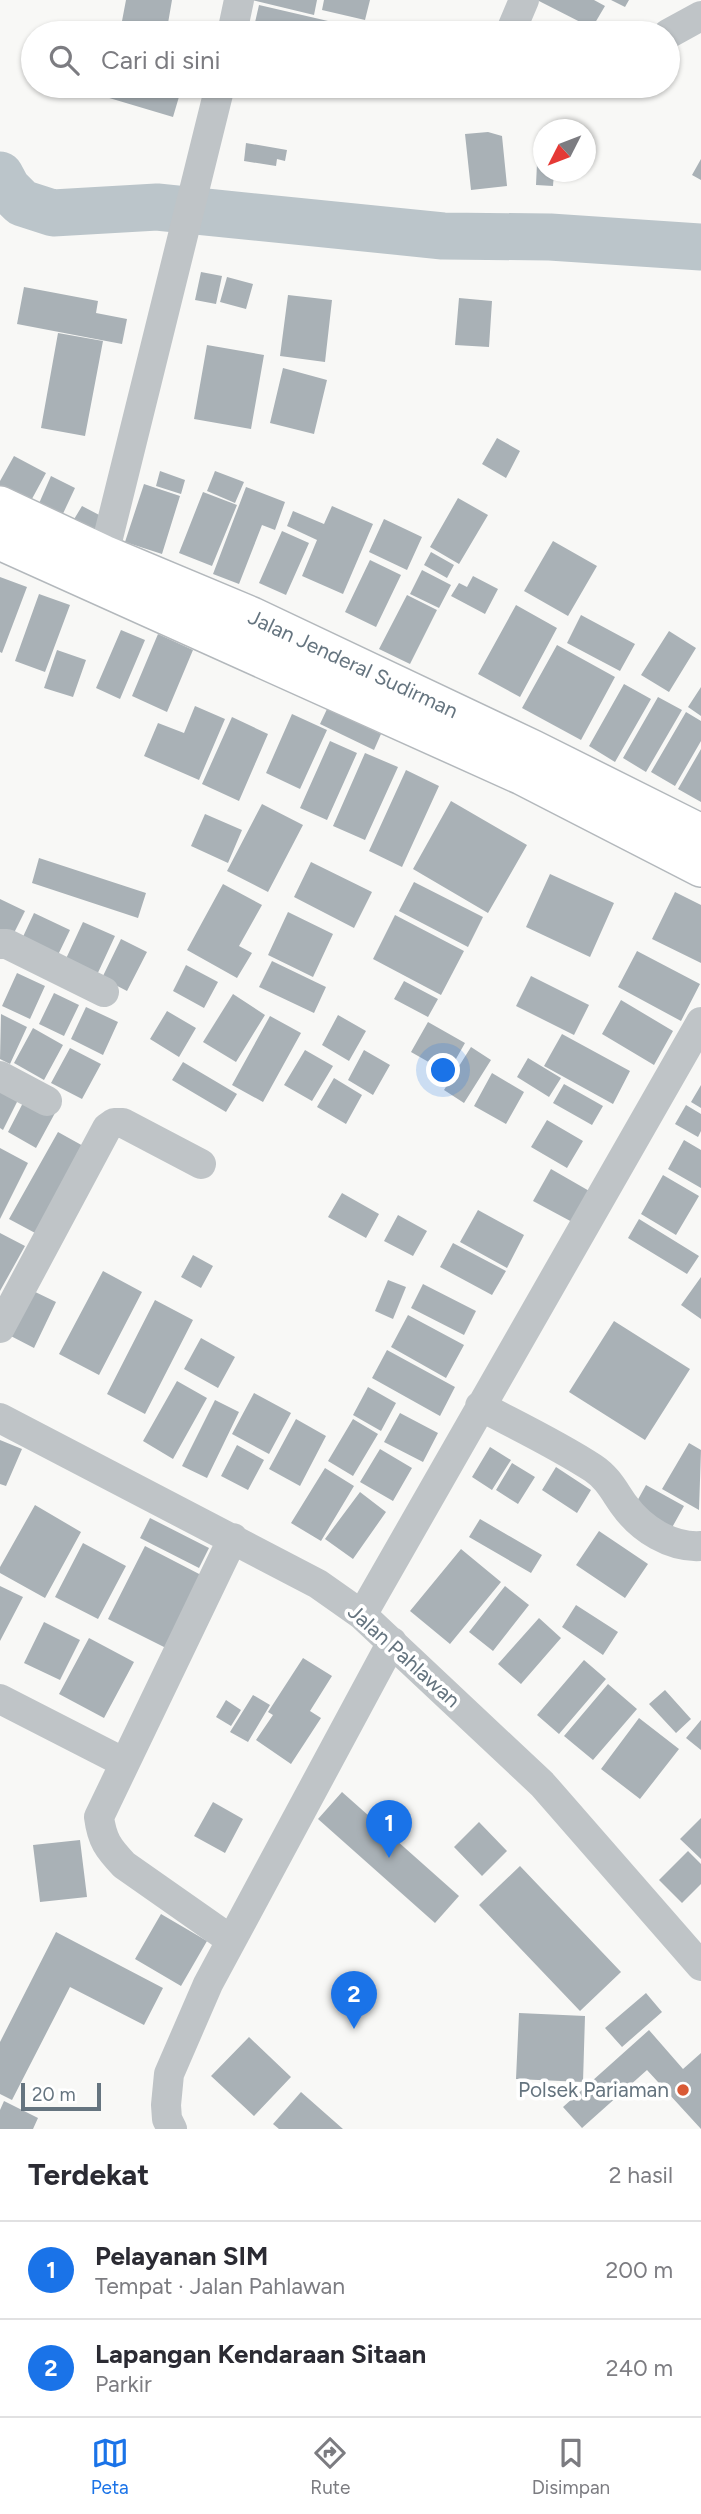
<!DOCTYPE html>
<html lang="id">
<head>
<meta charset="utf-8">
<style>
  body { margin:0; font-family:Figtree,sans-serif; background:#f7f7f7; color:#2b2b33 }
  .compass { position:absolute; left:533px; top:119px; width:63px; height:63px; border-radius:50%; background:#fff; box-shadow:0 2px 5px #0004; rotate:228deg }
  .scale { position:absolute; left:21px; bottom:18px; width:80px; box-sizing:border-box; padding-left:7px; border:4px solid #65747f; border-top:0; font-size:19px; line-height:24px; white-space:nowrap; color:#65747f; -webkit-text-stroke:5px #fff; paint-order:stroke }
  .you { position:absolute; left:444px; top:1071px; width:24px; height:24px; margin:-18px; border:5px solid #fff; border-radius:50%; background:#1a73e8; box-shadow:0 0 0 10px #1a73e833 }
  .badge { display:grid; place-items:center; width:46px; height:46px; border-radius:50%; background:#1a73e8; color:#fff; font-size:23px; font-weight:700 }
  .pin { position:absolute; translate:-50% -58px; filter:drop-shadow(0 2px 4px #0008) }
  .pin::after { content:''; position:absolute; top:37px; width:24px; height:21px; background:inherit; clip-path:polygon(0 0,100% 0,50% 100%) }
  .list { margin:0; padding:0; list-style:none }
  h2 { display:flex; justify-content:space-between; align-items:center; height:91px; margin:0; padding:0 28px; font-size:30px }
  h2 small { font-size:23px; font-weight:400; color:#7c7c81 }
  .list li { display:grid; grid-template-columns:46px 1fr auto; gap:21px; align-items:center; box-sizing:border-box; height:98px; padding:0 28px; border-top:2px solid #e1e1e2 }
  .list b { display:block; font-size:26px; white-space:nowrap }
  .list p { margin:0; font-size:23px; white-space:nowrap; color:#7c7c81 }
  .list em { font-size:23px; font-style:normal; color:#7c7c81 }
  .icon { flex:none; width:38px; height:38px; fill:none; stroke:currentColor; stroke-width:2; stroke-linecap:round; stroke-linejoin:round }
  .map { position:relative; flex:none; width:701px; height:2129px; overflow:hidden }
  .search { position:absolute; background:#fff; box-shadow:0 2px 5px #0004; left:21px; right:21px; top:21px; height:77px; display:flex; align-items:center; gap:18px; box-sizing:border-box; padding:0 24px; border-radius:38px; color:#7c7c81; font-size:26px }
  .sheet { height:287px; background:#fff }
  nav { display:flex; justify-content:space-around; align-items:center; box-sizing:border-box; height:98px; border-top:2px solid #e1e1e2; background:#fff; font-size:19px; color:#7c7c81 }
  nav a { display:grid; justify-items:center; gap:4px }
  nav .on { color:#1a73e8 }
  .map>svg:first-child { display:block }
  .lines { fill:none; stroke-linecap:round; stroke-linejoin:round }
  .river { stroke:#bbc5ca; stroke-width:47 }
  .building { fill:#a9b1b6 }
  .major-casing { stroke:#b3b8bc; stroke-width:40 }
  .minor { stroke:#bfc4c7; stroke-width:30 }
  .major { stroke:#fff; stroke-width:37 }
  .poi-dot { fill:#d95a35; stroke:#fff; stroke-width:2.5 }
  .labels { text-anchor:middle; stroke-width:7; stroke-linejoin:round; paint-order:stroke }
  .street-label { font-size:21px; fill:#65747f; stroke:#fff }
  .poi-label { font-size:21px; fill:#65747f; stroke:#fff; text-anchor:end }
</style>
</head>
<body>
<div class="map">
<svg width="701" height="2129" viewBox="0 0 701 2129">
  <rect width="100%" height="100%" fill="#f8f8f6"/>
  <g class="lines">
    <!-- river -->
    <path class="river" d="M0,175L7,188L22,203L53,213L157,207L443,236L550,237L701,247"/>
  </g>
  <!-- building -->
  <path class="building" d="M126,0H172L167,29L122,21Z
    M252,0H317L314,15Z
    M324,0H370L365,20L322,10Z
    M537,0H594L605,6L592,28Z
    M611,0H629L625,7Z
    M259,5L328,21L325,33H302L287,30V33H264L253,31Z
    M69,86H167L181,90L173,117Z
    M523,86H552V94L523,91Z
    M488,132L502,136L507,186L471,190L465,134Z
    M246,143L287,150L285,161L277,159L276,166L244,161Z
    M701,159V180L692,175Z
    M537,163H544V172H554L553,186L536,185Z
    M201,272L222,276L216,304L195,300Z
    M227,277L253,284L246,309L220,302Z
    M24,287L98,301L96,313L127,319L122,344L17,324Z
    M288,295L332,300L325,362L280,356Z
    M459,298L492,301L489,347L455,345Z
    M58,333L103,341L85,436L41,428Z
    M207,345L264,355L251,429L194,419Z
    M283,368L327,380L314,434L270,423Z
    M497,438L520,451L506,478L482,464Z
    M14,456L46,473L27,508L0,494V481Z
    M160,471L185,480L181,494L156,486Z
    M215,471L244,482L235,503L207,491Z
    M51,476L75,488L60,520L37,508Z
    M144,484L180,496L162,554L125,542Z
    M246,487L285,502L275,530L262,525L239,584L213,574Z
    M203,492L237,505L212,566L179,553Z
    M458,498L488,515L459,564L430,547Z
    M82,506L105,518L90,544L67,531Z
    M332,506L373,524L343,594L302,576L317,540L287,526L293,511L324,524Z
    M384,519L422,537L407,570L369,552Z
    M282,531L309,543L286,595L259,583Z
    M553,541L597,566L568,616L524,591Z
    M431,552L454,565L447,578L424,565Z
    M370,560L401,575L376,627L345,612Z
    M422,570L451,585L439,608L410,594Z
    M473,576L498,589L485,614L451,596L459,583L467,587Z
    M0,577L27,587L2,653L0,652Z
    M39,594L70,605L45,672L15,661Z
    M407,595L437,610L410,664L379,649Z
    M516,605L557,628L520,697L478,674Z
    M581,615L635,644L620,671L567,643Z
    M121,630L145,640L120,699L96,688Z
    M669,631L696,648L669,692L641,675Z
    M158,634L193,650L167,712L132,696Z
    M557,645L615,677L581,740L522,708Z
    M57,650L86,660L73,697L44,688Z
    M624,684L651,699L615,762L589,746Z
    M701,687V716L688,707Z
    M658,697L682,710L646,772L623,758Z
    M195,706L225,719L199,780L144,756L158,723L184,733Z
    M327,709L381,734L374,750L320,724Z
    M686,712L701,721V741L675,786L651,772Z
    M292,714L327,730L300,789L266,773Z
    M232,717L268,734L239,801L202,784Z
    M330,741L357,753L327,820L300,808Z
    M701,749V802L678,789Z
    M365,753L398,767L365,840L333,826Z
    M406,770L439,786L402,867L369,851Z
    M451,801L527,845L488,913L413,869Z
    M262,804L303,825L268,892L227,871Z
    M205,814L242,830L228,863L191,846Z
    M39,858L146,893L138,918L32,883Z
    M311,862L372,892L354,928L294,897Z
    M550,874L614,903L590,957L526,927Z
    M414,882L483,917L468,947L399,911Z
    M223,884L262,905L239,946L252,953L237,978L187,950Z
    M675,892L701,905V963L652,939Z
    M0,899L25,911L11,939L0,934Z
    M288,912L333,934L313,977L268,955Z
    M34,913L70,930L57,957L21,941Z
    M395,915L464,951L441,995L373,959Z
    M83,922L115,936L96,977L64,963Z
    M121,939L147,952L127,991L102,978Z
    M637,951L700,984L681,1021L618,987Z
    M272,961L326,987L314,1013L259,987Z
    M186,965L218,982L204,1008L173,991Z
    M17,973L45,986L30,1019L2,1006Z
    M531,976L589,1005L574,1035L516,1006Z
    M404,981L438,999L428,1017L394,999Z
    M54,993L79,1005L64,1036L39,1024Z
    M233,994L265,1015L236,1062L203,1042Z
    M621,1000L673,1031L654,1065L602,1034Z
    M86,1007L118,1022L103,1055L71,1039Z
    M167,1011L196,1028L179,1057L150,1039Z
    M1,1014L27,1027L10,1064L0,1059Z
    M338,1015L366,1031L349,1061L322,1045Z
    M270,1016L301,1033L263,1102L232,1085Z
    M428,1022L465,1043L448,1073L411,1052Z
    M33,1028L63,1045L44,1080L14,1063Z
    M562,1034L630,1071L613,1104L544,1066Z
    M471,1047L491,1060L464,1103L444,1090Z
    M70,1048L101,1064L82,1099L51,1083Z
    M305,1050L333,1066L312,1101L284,1085Z
    M364,1050L390,1065L373,1095L348,1080Z
    M528,1058L561,1078L549,1097L517,1077Z
    M183,1062L237,1094L226,1112L172,1080Z
    M492,1073L524,1092L506,1124L474,1106Z
    M334,1078L362,1095L346,1124L317,1107Z
    M0,1083L21,1094L3,1130L0,1128Z
    M564,1084L603,1106L592,1125L553,1103Z
    M701,1085V1108L691,1102Z
    M26,1097L55,1113L36,1148L8,1132Z
    M686,1105L701,1114V1131L698,1137L675,1124Z
    M547,1120L583,1141L567,1168L531,1147Z
    M58,1132L85,1147L37,1234L9,1219Z
    M684,1140L701,1150V1188L668,1169Z
    M0,1148L28,1163L0,1219Z
    M551,1169L591,1192L574,1223L533,1201Z
    M663,1175L699,1196L676,1235L641,1214Z
    M342,1193L379,1214L366,1238L328,1217Z
    M478,1210L524,1235L507,1268L460,1242Z
    M398,1215L427,1231L413,1256L384,1241Z
    M639,1219L699,1256L687,1274L628,1238Z
    M0,1233L25,1246L0,1291Z
    M453,1243L506,1271L492,1295L440,1267Z
    M193,1255L213,1266L201,1288L181,1277Z
    M103,1271L142,1292L99,1375L59,1354Z
    M701,1277V1319L681,1305Z
    M388,1280L406,1287L393,1319L375,1311Z
    M423,1284L476,1311L464,1335L411,1308Z
    M27,1288L56,1302L34,1348L5,1333Z
    M155,1300L193,1320L145,1414L107,1394Z
    M408,1315L464,1345L446,1378L391,1347Z
    M614,1321L690,1369L645,1440L569,1392Z
    M201,1338L235,1357L218,1388L184,1369Z
    M387,1350L455,1387L440,1416L372,1378Z
    M177,1381L207,1398L173,1459L143,1441Z
    M368,1387L396,1403L381,1431L353,1415Z
    M254,1393L291,1413L269,1454L232,1434Z
    M215,1400L239,1412L207,1478L182,1466Z
    M400,1413L438,1433L423,1462L384,1442Z
    M296,1419L326,1436L300,1486L269,1469Z
    M353,1419L378,1434L353,1476L328,1461Z
    M0,1440L22,1449L6,1486L0,1484Z
    M689,1443L701,1450L699,1510L662,1489Z
    M237,1445L264,1460L248,1490L221,1476Z
    M490,1447L511,1460L492,1490L472,1477Z
    M380,1449L412,1468L393,1501L360,1482Z
    M512,1463L535,1477L518,1504L496,1490Z
    M556,1467L591,1490L577,1513L542,1490Z
    M325,1468L354,1486L321,1541L291,1523Z
    M646,1485L684,1506L669,1533L631,1512Z
    M360,1492L386,1512L353,1559L325,1539Z
    M35,1505L81,1532L45,1598L0,1573V1567Z
    M150,1518L209,1548L199,1568L140,1538Z
    M480,1519L542,1555L531,1573L469,1537Z
    M599,1531L648,1564L625,1598L576,1565Z
    M83,1543L126,1566L98,1619L55,1597Z
    M145,1546L203,1576L166,1648L108,1619Z
    M461,1549L501,1582L450,1644L410,1611Z
    M0,1586L23,1597L0,1641Z
    M505,1586L529,1605L493,1651L469,1632Z
    M576,1605L618,1632L603,1655L562,1627Z
    M539,1618L561,1638L521,1684L498,1664Z
    M44,1622L80,1640L60,1680L24,1663Z
    M89,1638L134,1662L104,1718L59,1694Z
    M303,1658L332,1676L310,1711L321,1718L291,1764L256,1740L273,1715L268,1712Z
    M584,1660L606,1679L559,1734L537,1715Z
    M608,1684L637,1709L593,1760L564,1736Z
    M665,1690L691,1719L676,1733L649,1704Z
    M253,1695L270,1705L248,1742L230,1732Z
    M226,1700L241,1710L231,1726L216,1717Z
    M639,1718L679,1749L640,1799L601,1769Z
    M701,1720V1750L686,1738Z
    M342,1792L459,1896L435,1923L318,1819Z
    M213,1802L243,1819L225,1853L194,1836Z
    M701,1818V1859L680,1839Z
    M479,1822L507,1851L482,1876L454,1847Z
    M80,1840L87,1897L40,1902L33,1845Z
    M688,1851L701,1864V1884L682,1903L659,1880Z
    M520,1866L621,1972L580,2011L479,1905Z
    M161,1914L207,1941L181,1986L135,1959Z
    M56,1932L163,1988L144,2025L70,1987L12,2100L0,2094V2042Z
    M646,1993L662,2012L622,2047L605,2028Z
    M519,2013L585,2016L583,2082L516,2079Z
    M649,2030L683,2069L701,2053V2129L647,2070L582,2128L563,2107Z
    M249,2037L291,2077L254,2116L211,2076Z
    M301,2092L343,2129H279L273,2124Z
    M4,2101L38,2118L33,2129H0V2110Z"/>
  <g class="lines">
    <!-- major casing -->
    <g class="major-casing">
      <path id="major" d="M0,505L104,554L252,616L533,749L701,833
        M0,541L522,776L701,868"/>
    </g>
    <!-- minor -->
    <path class="minor" d="M232,33L239,0
      M510,33L524,0
      M668,34L701,16
      M104,554L220,86
      M0,944H7L104,992
      M0,1076L47,1101
      M0,1328L107,1128L114,1123H123L201,1164
      M480,1406C518,1426 558,1445 593,1468C608,1478 614,1491 624,1505C641,1529 671,1548 701,1546
      M0,1418L318,1584L362,1615L542,1784L701,1966
      M362,1615L701,1022
      M0,1699L125,1763
      M231,1940L124,1865C108,1848 102,1840 99,1817L233,1538
      M172,2129L167,2119L166,2105L169,2074L208,1984L392,1642"/>
    <!-- major -->
    <use href="#major" class="major"/>
  </g>
  <!-- markers -->
  <circle class="poi-dot" cx="683" cy="2090" r="7"/>
  <g class="labels">
    <!-- street labels -->
    <g class="street-label">
      <text transform="translate(353 664) rotate(25)" y="7">Jalan Jenderal Sudirman</text>
      <text transform="translate(404 1656) rotate(42)" y="7">Jalan Pahlawan</text>
    </g>
    <!-- poi labels -->
    <g class="poi-label">
      <text x="669" y="2097">Polsek Pariaman</text>
    </g>
  </g>
</svg>
<svg class="compass" viewBox="-18 -18 36 36"><path d="M0-13l5 13h-10z" fill="#e53935"/><path d="M0 13l5-13h-10z" fill="#7c7c81"/></svg>
<div class="scale">20 m</div>
<div class="you"></div>
<div class="pin badge" style="left:389px;top:1858px">1</div>
<div class="pin badge" style="left:354px;top:2029px">2</div>
<div class="search"><svg class="icon" aria-label="search" viewBox="0 0 24 24"><circle cx="10" cy="10" r="6"/><path d="M15 15l6 6"/></svg>Cari di sini</div>
</div>
<section class="sheet">
<h2>Terdekat<small>2 hasil</small></h2>
<ul class="list">
<li><span class="badge">1</span><div><b>Pelayanan SIM</b><p>Tempat · Jalan Pahlawan</p></div><em>200 m</em></li>
<li><span class="badge">2</span><div><b>Lapangan Kendaraan Sitaan</b><p>Parkir</p></div><em>240 m</em></li>
</ul>
</section>
<nav>
<a class="on"><svg class="icon" aria-label="map" viewBox="0 0 24 24"><path d="M3 6l6-2 6 2 6-2v14l-6 2-6-2-6 2zM9 4v14M15 6v14"/></svg>Peta</a>
<a><svg class="icon" aria-label="directions" viewBox="0 0 24 24"><path d="M12 3l9 9-9 9-9-9zM9 14v-3h6M13 9l2 2-2 2"/></svg>Rute</a>
<a><svg class="icon" aria-label="saved" viewBox="0 0 24 24"><path d="M7 4h10v16l-5-4-5 4z"/></svg>Disimpan</a>
</nav>
</body>
</html>
